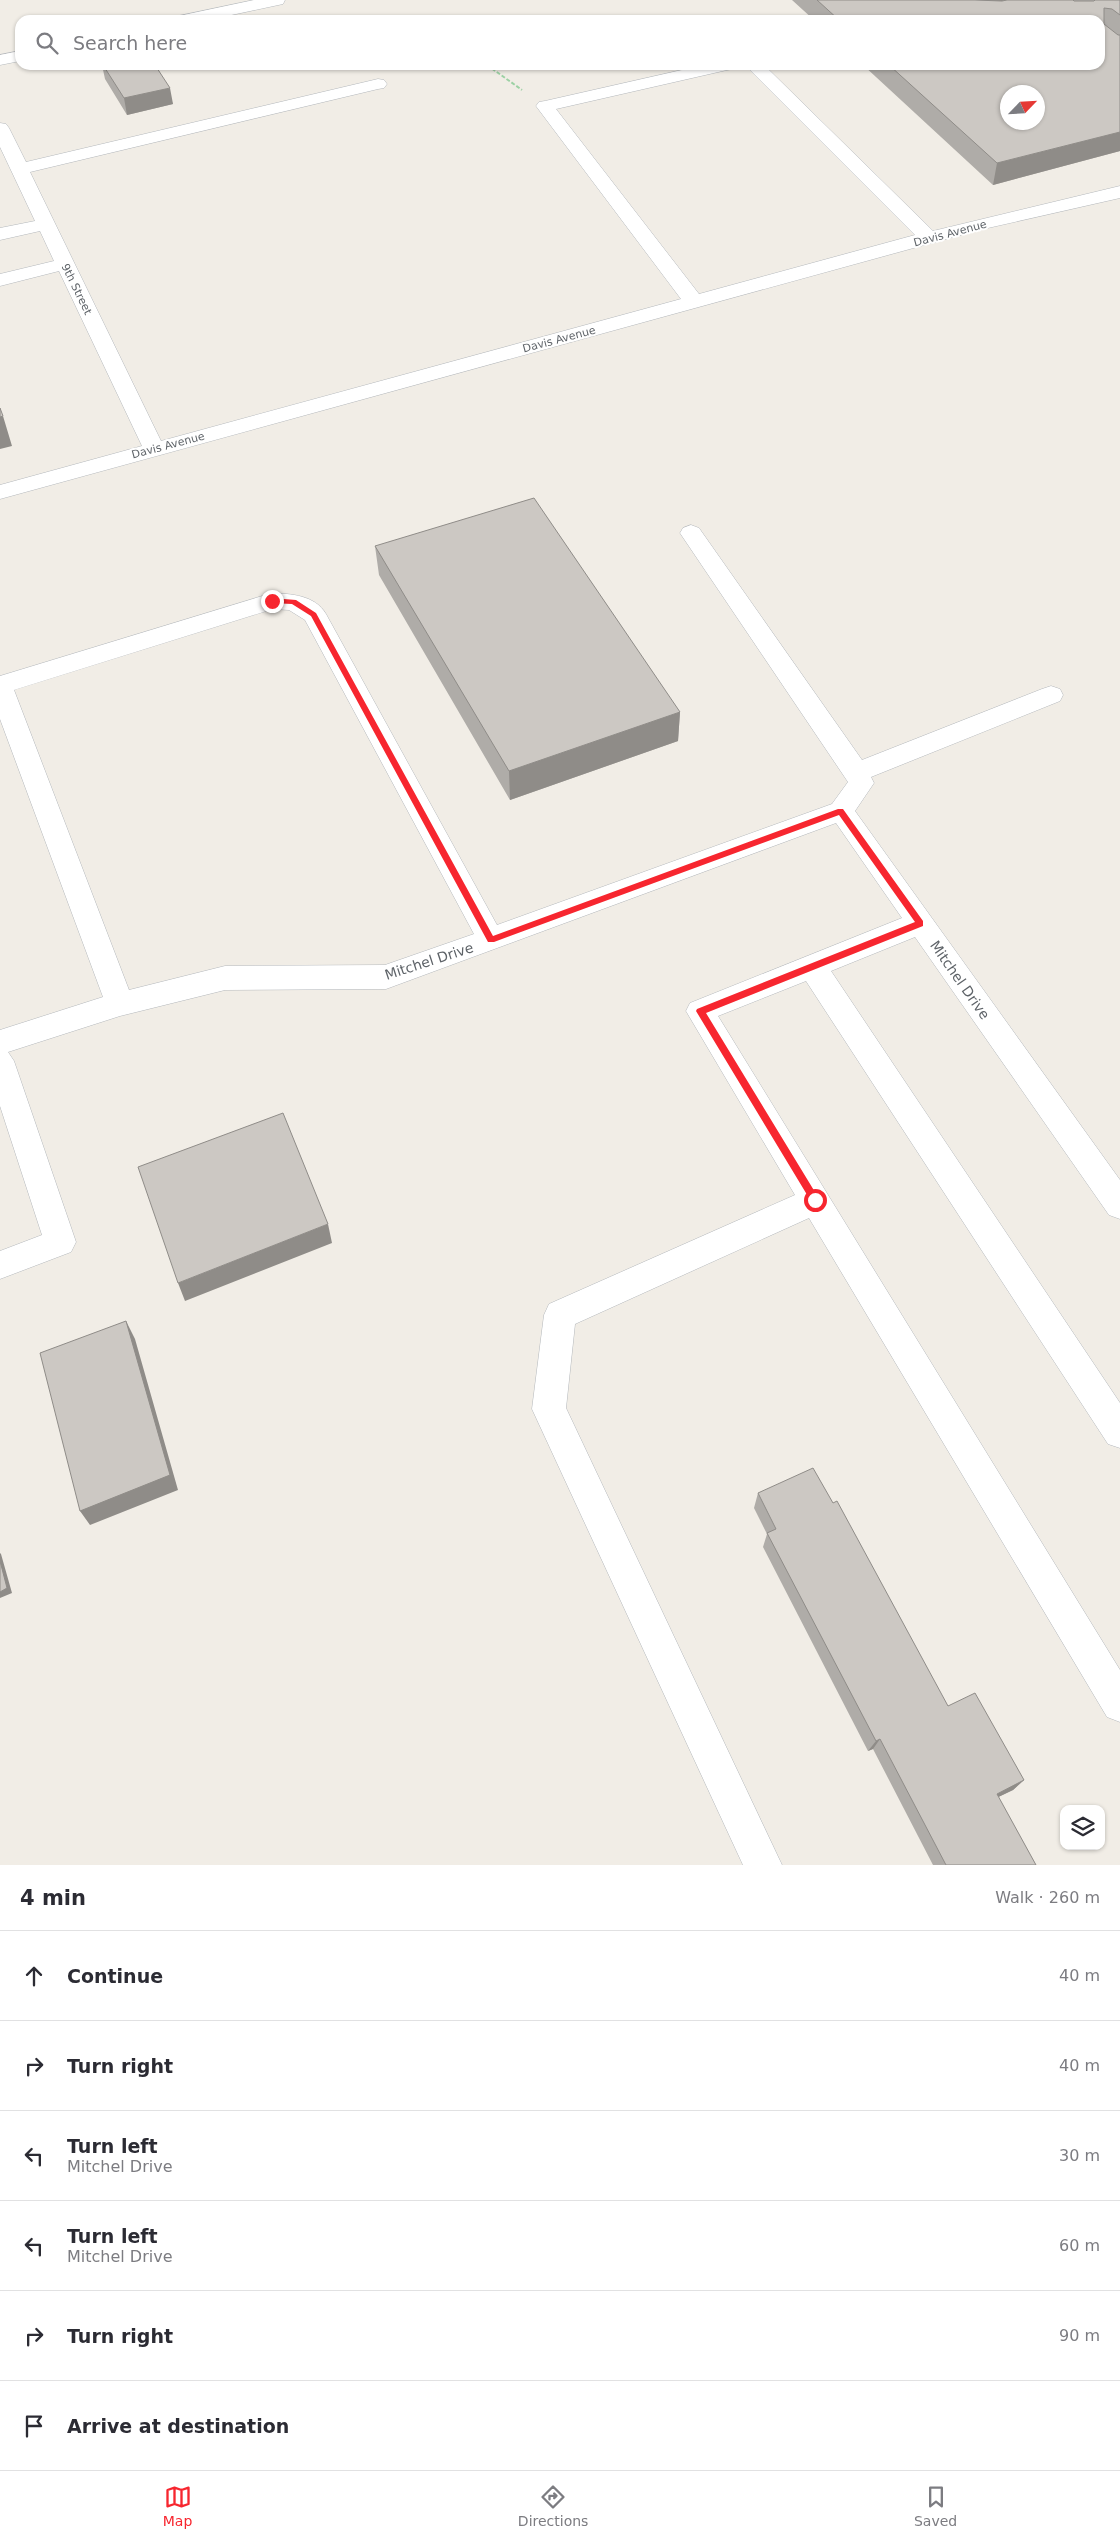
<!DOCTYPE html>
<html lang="en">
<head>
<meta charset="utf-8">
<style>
  body { margin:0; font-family:"DejaVu Sans",sans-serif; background:#f2f2f3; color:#2b2b33 }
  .controls { position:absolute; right:15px; bottom:15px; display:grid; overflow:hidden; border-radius:10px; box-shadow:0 1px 4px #0004 }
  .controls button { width:45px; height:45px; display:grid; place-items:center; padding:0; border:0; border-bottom:1px solid #e1e1e2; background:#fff; color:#2b2b33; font:25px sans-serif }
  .compass { position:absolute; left:1000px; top:85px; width:45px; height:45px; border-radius:50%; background:#fff; box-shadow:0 1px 4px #0004; rotate:65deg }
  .stop { position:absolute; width:15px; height:15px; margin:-11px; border:4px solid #f7262f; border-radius:50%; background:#fff }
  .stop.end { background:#f7262f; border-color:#fff; box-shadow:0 1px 5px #0008 }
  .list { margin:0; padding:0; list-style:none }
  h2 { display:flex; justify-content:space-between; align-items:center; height:65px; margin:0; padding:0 20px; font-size:21px }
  h2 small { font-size:16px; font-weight:400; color:#7c7c81 }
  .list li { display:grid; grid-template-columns:32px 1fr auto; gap:15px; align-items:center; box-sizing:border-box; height:90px; padding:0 20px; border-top:1px solid #e1e1e2 }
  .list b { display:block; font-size:19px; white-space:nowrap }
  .list p { margin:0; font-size:16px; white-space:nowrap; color:#7c7c81 }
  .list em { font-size:16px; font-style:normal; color:#7c7c81 }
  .icon { flex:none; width:28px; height:28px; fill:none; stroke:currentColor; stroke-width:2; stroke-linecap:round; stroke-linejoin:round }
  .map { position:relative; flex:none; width:1120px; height:1865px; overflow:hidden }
  .search { position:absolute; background:#fff; box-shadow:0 1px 4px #0004; left:15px; right:15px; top:15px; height:55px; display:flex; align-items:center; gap:12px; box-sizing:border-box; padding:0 18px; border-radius:15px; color:#7c7c81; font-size:19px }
  .sheet { height:605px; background:#fff }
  nav { display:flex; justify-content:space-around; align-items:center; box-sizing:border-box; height:70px; border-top:1px solid #e1e1e2; background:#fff; font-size:14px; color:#7c7c81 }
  nav a { display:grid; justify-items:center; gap:2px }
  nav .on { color:#f7262f }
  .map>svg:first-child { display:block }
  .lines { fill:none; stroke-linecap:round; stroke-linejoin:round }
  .minor-casing { stroke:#b4b8bc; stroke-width:1 }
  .path { stroke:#9cd1a4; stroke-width:2; stroke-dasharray:4 2; stroke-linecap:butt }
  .minor { fill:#fff; fill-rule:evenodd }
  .wall { fill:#afaca8 }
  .shaded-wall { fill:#8f8c88 }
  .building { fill:#ccc8c3; stroke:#8f8c88; fill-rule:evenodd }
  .route { fill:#f7262f }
  .labels { text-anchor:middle; stroke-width:4; stroke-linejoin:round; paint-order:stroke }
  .far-street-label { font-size:11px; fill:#5e6368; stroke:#fff }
  .street-label { font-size:14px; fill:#5e6368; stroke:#fff }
</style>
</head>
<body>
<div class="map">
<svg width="1120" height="1865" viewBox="0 0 1120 1865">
  <rect width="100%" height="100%" fill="#f1ede6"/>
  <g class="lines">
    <!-- minor casing -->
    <g class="minor-casing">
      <path id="minor" d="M254,0H285L283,4L208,20H177L179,16Z
        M20,51V61L0,65V55Z
        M704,65H736L733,69L727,70L556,109L699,294L915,235L745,65H764L933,231L1120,186V198L979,230L0,499V485L142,446L59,271L0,286V274L54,261L40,231L0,240V228L35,221L0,147V123L6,124L9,128L26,162L378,79L384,80L387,84L384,88L378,89L30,172L161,441L681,299L536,106L539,102L545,101Z
        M777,65H797L794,69H780Z
        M691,525L699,528L862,760L1042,689L1051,686L1060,689L1063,695L1060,701L871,777L874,783L855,811L1120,1180V1219L1109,1215L915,937L831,971L1120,1403V1448L1108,1444L806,981L718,1016L1120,1670V1722L1107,1717L809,1218L575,1324L566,1408L782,1865H743L532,1409L544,1315L549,1304L795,1195L686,1011L690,1003L902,918L836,823L386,989L225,990L120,1016L8,1052L14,1061L76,1242L71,1252L0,1279V1251L42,1235L0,1106V1030L103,997L0,719V676L272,593C291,594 315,595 326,614L497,925L832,804L848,782L680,533L683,528ZM273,609L289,610L305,620L474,934L385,965L225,966L129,990L14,690Z"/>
    </g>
    <!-- path -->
    <path class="path" d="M487,65L522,90"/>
    <!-- minor -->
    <use href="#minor" class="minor"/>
  </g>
  <!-- wall -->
  <path class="wall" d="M792,0H1120V151L993,185L863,65H1100V20H814Z
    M102,65H155L173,104L127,115L105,79Z
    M375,546L680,712L678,741L510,800L379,575Z
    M758,1493L948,1706L1024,1780L1013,1790L998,1797L1036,1865H933L873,1749L868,1751L763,1547L767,1534L754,1508Z"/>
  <!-- shaded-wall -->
  <path class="shaded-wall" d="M969,0H1031L969,14Z
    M170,88L173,104L127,115L124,98Z
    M1120,132V151L993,185L997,163Z
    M3,416L12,446L0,449V417Z
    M680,712L678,741L510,800L509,771Z
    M328,1224L332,1243L185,1301L178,1283Z
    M126,1321L135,1339L178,1490L90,1525L80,1511Z
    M0,1553L1,1554L12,1593L0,1598Z
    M880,1739L873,1749L868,1751L876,1741Z
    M1024,1780L1013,1790L986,1803L997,1794Z"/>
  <!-- building -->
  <path class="building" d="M817,0H975L1002,1L1007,0H1073L1074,1H1094L1095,0H1120V15L1112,9L1104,8V24L1118,35H1120V132L997,163L889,65H1100V20H839ZM1008,92H1038V122H1008Z
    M103,65H155L170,88L124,98Z
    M0,408L3,416L0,417Z
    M534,498L680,712L509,771L375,546Z
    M283,1113L328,1224L178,1283L138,1167Z
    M126,1321L170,1475L80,1511L40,1353Z
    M813,1468L833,1503L837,1501L948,1706L975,1693L1024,1780L997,1794L1036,1865H946L880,1739L876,1741L767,1533L776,1529L758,1493Z
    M0,1561L7,1588L0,1592Z"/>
  <!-- route -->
  <path class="route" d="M272,598L296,600L316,613L493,936L838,809H843L923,921V926L706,1013L818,1197V1203H812L696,1011L697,1009L915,922L839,815L494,942H488L311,616L292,604L270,603Z"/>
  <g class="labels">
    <!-- far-street labels -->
    <g class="far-street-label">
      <text transform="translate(950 233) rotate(-15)" y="4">Davis Avenue</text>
      <text transform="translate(77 289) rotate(64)" y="4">9th Street</text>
      <text transform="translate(559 339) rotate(-15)" y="4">Davis Avenue</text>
      <text transform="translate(168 445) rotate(-15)" y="4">Davis Avenue</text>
    </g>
    <!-- street labels -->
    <g class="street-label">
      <text transform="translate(429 961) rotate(-18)" y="5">Mitchel Drive</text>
      <text transform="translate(960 980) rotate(55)" y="5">Mitchel Drive</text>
    </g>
  </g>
</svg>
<div class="controls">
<button><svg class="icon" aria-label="layers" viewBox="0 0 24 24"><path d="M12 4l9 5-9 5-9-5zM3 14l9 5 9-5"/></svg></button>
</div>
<svg class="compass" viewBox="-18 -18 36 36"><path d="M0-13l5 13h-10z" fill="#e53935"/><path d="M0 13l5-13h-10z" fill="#7c7c81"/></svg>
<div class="stop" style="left:815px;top:1200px"></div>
<div class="stop end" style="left:272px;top:601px"></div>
<div class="search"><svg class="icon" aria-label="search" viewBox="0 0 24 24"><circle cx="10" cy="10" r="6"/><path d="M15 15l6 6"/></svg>Search here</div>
</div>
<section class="sheet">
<h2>4 min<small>Walk · 260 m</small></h2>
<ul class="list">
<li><svg class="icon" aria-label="ahead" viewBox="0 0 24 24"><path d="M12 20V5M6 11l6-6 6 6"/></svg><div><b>Continue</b></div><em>40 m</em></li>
<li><svg class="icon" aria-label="right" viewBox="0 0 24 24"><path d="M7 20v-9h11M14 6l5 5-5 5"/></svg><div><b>Turn right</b></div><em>40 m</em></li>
<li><svg class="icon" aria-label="left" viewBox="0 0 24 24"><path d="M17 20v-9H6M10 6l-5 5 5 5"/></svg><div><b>Turn left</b><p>Mitchel Drive</p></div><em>30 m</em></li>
<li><svg class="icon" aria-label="left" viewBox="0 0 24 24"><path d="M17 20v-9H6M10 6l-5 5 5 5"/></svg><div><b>Turn left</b><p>Mitchel Drive</p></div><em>60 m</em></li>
<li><svg class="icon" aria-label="right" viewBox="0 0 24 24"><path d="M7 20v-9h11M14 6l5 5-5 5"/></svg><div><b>Turn right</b></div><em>90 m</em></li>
<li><svg class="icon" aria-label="arrive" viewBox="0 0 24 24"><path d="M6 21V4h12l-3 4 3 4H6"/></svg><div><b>Arrive at destination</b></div></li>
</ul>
</section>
<nav>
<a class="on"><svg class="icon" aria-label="map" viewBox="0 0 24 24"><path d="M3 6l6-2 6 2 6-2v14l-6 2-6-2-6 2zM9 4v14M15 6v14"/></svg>Map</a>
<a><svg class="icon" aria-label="directions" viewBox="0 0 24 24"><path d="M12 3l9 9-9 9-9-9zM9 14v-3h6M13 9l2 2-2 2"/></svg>Directions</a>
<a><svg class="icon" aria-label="saved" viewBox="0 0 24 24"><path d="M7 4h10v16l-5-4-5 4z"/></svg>Saved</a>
</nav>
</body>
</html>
